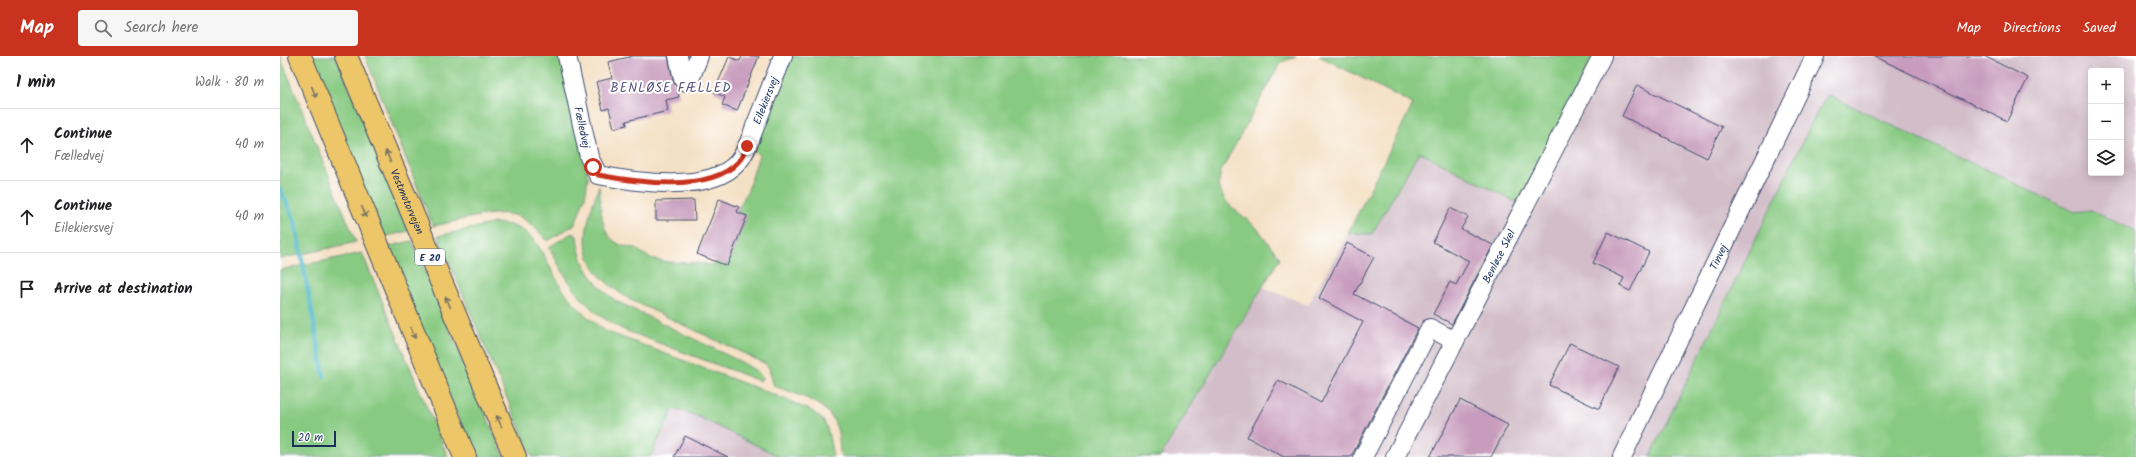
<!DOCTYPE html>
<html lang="en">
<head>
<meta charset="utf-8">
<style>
  body { margin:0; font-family:Kalam,sans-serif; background:#f6f6f6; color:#202124 }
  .controls { position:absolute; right:12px; top:12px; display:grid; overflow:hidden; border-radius:4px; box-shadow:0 2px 10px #0003 }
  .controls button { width:36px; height:36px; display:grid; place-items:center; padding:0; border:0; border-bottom:1px solid #e0e0e0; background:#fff; color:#202124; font:20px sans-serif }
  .scale { position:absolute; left:12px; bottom:10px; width:44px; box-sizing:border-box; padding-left:4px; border:2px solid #1b2f5e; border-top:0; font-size:11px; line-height:14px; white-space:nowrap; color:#1b2f5e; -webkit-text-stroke:3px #fff; paint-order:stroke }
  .stop { position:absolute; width:12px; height:12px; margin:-9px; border:3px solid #c8321e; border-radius:50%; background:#fff }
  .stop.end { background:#c8321e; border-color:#fff; box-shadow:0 1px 4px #0008 }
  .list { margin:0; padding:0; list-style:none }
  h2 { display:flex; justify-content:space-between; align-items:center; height:52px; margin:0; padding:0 16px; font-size:17px }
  h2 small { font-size:13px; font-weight:400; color:#757577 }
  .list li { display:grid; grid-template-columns:26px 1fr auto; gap:12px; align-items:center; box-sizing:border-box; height:72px; padding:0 16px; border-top:1px solid #e0e0e0 }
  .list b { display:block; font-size:15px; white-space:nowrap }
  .list p { margin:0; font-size:13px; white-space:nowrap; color:#757577 }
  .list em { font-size:13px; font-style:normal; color:#757577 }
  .icon { flex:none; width:22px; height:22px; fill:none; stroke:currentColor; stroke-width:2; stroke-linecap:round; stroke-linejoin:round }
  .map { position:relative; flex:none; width:1856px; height:401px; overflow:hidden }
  header { display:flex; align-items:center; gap:24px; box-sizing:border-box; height:56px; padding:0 20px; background:#c8321e; color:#fff }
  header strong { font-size:19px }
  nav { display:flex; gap:22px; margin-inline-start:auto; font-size:14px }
  .search { width:280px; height:36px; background:#f6f6f6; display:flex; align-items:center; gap:10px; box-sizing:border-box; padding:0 14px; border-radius:4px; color:#757577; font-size:15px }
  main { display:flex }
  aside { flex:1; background:#fff }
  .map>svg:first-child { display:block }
  .industrial { fill:#d2bdc8; fill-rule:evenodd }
  .green { fill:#88ca82; stroke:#527c70 }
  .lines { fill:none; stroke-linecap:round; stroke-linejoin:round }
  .stream { stroke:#4cb7c9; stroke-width:4.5 }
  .building { fill:#c89cbd }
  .minor-casing { stroke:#3c4a6d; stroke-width:20 }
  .highway-casing { stroke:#3c4a6d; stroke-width:24 }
  .minor { stroke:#fff; stroke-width:18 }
  .highway { stroke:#ecc669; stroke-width:22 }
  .oneway { stroke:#797363 }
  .route { stroke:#c8321e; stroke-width:5 }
  .labels { text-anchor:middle; stroke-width:4; stroke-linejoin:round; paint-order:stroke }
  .shield { fill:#fff; stroke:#5f6d8e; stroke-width:1 }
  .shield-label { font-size:10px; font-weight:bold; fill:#1b2f5e }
  .street-label { font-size:11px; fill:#1b2f5e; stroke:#fff }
  .quarter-label { font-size:13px; letter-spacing:1px; fill:#58557f; stroke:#fff }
</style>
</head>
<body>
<header>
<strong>Map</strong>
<div class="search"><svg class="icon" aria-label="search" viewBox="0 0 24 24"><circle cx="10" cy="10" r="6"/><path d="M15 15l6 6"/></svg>Search here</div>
<nav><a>Map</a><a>Directions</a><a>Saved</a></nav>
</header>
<main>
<aside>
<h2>1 min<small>Walk · 80 m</small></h2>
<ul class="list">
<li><svg class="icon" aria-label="ahead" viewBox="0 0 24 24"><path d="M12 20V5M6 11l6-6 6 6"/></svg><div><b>Continue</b><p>Fælledvej</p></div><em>40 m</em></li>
<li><svg class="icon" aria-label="ahead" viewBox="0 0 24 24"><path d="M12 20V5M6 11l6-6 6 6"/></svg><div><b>Continue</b><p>Eilekiersvej</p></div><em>40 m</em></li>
<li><svg class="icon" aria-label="arrive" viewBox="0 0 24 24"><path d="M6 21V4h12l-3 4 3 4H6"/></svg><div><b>Arrive at destination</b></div></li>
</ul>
</aside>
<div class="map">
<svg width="1856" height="401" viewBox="0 0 1856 401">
  <rect width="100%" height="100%" fill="#fff"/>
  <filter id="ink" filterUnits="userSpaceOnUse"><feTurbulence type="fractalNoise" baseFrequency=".025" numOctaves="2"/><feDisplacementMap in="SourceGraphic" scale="8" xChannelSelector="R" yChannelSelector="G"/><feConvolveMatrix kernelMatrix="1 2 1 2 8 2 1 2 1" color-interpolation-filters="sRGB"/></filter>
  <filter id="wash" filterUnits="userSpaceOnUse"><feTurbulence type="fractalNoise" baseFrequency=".012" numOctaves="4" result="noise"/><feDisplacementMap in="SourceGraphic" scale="16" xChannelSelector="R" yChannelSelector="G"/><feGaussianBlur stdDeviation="0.9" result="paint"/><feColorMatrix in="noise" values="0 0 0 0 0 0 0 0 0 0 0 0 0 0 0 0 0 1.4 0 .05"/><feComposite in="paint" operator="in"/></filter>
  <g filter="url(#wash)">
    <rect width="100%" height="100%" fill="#f4e0c4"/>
    <!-- industrial -->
    <path class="industrial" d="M1329,0H1856V401H880L982,231L1028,249L1068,177L1092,178L1139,96L1255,155ZM1811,15H1841V117H1811Z
      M394,352L419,361L500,401H370Z"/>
    <!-- green -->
    <path class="green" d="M0,0L76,186L0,203Z
      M27,0H56L128,175L103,181Z
      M85,0H280L308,121L305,141L295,168L268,185C260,177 252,168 242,162C221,150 177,166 153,170Z
      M511,0H1016L1000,7L941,115L938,131L947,147L976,171L1000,202L880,401H561C559,391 560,380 556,370C548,346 516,338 494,330L489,312L484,307L351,244C297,211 299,185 319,130C322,160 319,190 356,192C376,213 404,203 431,209L438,206L447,209L467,160L457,156L468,134L479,99L472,93Z
      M1039,0H1313L1238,147L1139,96L1092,178L1068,177L1133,48Z
      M1548,39L1795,156L1811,154L1856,176V401H1370L1536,58Z
      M215,167C258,169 261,199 280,229C291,247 308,262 325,275L495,339L532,355L544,365L548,375L553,401H500L419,361L394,352L370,401H252L158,180Z
      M292,177L297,180C299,208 314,228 336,245L463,307L478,316L482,322L480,325L347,275C306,257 290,230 269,191Z
      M132,185L224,401H195L106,191Z
      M82,197L161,385L168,401H0V214Z"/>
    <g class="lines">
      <!-- stream -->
      <path class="stream" d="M0,133L15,166L44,320"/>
    </g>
    <g id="blocks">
      <!-- building -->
      <path class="building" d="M353,0H388L393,25L397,32L399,41L386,44L388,55L346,65L347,69L334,72L329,52L323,54L316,26L332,22L328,6Z
        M462,0H479L457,55L442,49L445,41L434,36L449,1L460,5Z
        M1594,0H1704L1748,22L1727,65Z
        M1357,29L1442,71L1427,102L1342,60Z
        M439,143L459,151L457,156L467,160L447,210L417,198Z
        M414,144L415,164H376V145Z
        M1170,152L1188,161L1181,173L1213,189L1172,268L1153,258L1170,226L1176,229L1189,205L1153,186Z
        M1328,176L1369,196L1350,235L1340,230L1344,222L1313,207Z
        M1067,187L1094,201L1074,238L1138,272L1071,401H1004L967,381L998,324L1041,347L1083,266L1039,242Z
        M1290,287L1339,311L1319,353L1269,329Z
        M1180,344L1228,369L1211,401H1150Z
        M405,380L448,401H394Z"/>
    </g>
  </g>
  <g filter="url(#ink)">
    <use href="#blocks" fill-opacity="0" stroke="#3c4a6d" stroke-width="1"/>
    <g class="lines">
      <!-- minor casing -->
      <g class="minor-casing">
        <g id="minor">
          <path id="s1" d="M287,0L309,101L318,119C354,126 431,138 458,106C467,96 471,80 476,68C485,45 494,23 503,0"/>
          <path d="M398,0L403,23L406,26L410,23L419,0"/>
          <path d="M1083,401L1150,272L1175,285"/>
          <path id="s2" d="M1115,401L1322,0"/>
          <path id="s3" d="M1342,401L1535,0"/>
        </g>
      </g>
      <!-- highway casing -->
      <g class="highway-casing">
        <g id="highway">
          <path d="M20,0L185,401"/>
          <path id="s4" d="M66,0L235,401"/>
        </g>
      </g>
      <!-- minor -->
      <use href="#minor" class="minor"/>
      <!-- highway -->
      <use href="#highway" class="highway"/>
    </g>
    <!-- one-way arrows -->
    <defs><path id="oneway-shaft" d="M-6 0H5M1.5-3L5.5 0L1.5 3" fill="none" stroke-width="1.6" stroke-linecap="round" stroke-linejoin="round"/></defs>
    <g class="oneway">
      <use href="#oneway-shaft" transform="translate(34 36) rotate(68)"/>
      <use href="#oneway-shaft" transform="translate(108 100) rotate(-113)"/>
      <use href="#oneway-shaft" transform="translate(84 156) rotate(68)"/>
      <use href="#oneway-shaft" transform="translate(168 246) rotate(-113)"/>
      <use href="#oneway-shaft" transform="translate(133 277) rotate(68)"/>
      <use href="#oneway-shaft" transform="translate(219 365) rotate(-114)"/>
    </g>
  </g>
  <g class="lines" filter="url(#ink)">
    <!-- route -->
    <path class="route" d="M313,111L318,119C355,126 430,137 458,106C462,102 464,95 467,90"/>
  </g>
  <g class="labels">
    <!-- shield labels -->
    <rect class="shield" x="135" y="193" width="30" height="16" rx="3"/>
    <g class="shield-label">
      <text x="150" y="205">E 20</text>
    </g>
    <!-- street labels -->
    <g class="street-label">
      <text dy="4" stroke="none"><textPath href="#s1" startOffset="337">Eilekiersvej</textPath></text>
      <text dy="4" stroke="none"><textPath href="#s1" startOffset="73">Fælledvej</textPath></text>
      <text dy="4" stroke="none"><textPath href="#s4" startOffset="158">Vestmotorvejen</textPath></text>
      <text dy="4" stroke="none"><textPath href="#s2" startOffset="226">Benløse Skel</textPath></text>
      <text dy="4" stroke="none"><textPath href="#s3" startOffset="222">Tinvej</textPath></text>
    </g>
    <!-- quarter labels -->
    <g class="quarter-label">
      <text x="391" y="36">BENLØSE FÆLLED</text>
    </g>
  </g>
</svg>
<div class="controls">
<button>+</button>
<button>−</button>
<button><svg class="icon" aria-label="layers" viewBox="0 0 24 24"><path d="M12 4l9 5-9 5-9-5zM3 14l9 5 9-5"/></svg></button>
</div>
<div class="scale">20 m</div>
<div class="stop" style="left:313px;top:111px"></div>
<div class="stop end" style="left:467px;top:90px"></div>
</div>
</main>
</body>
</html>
